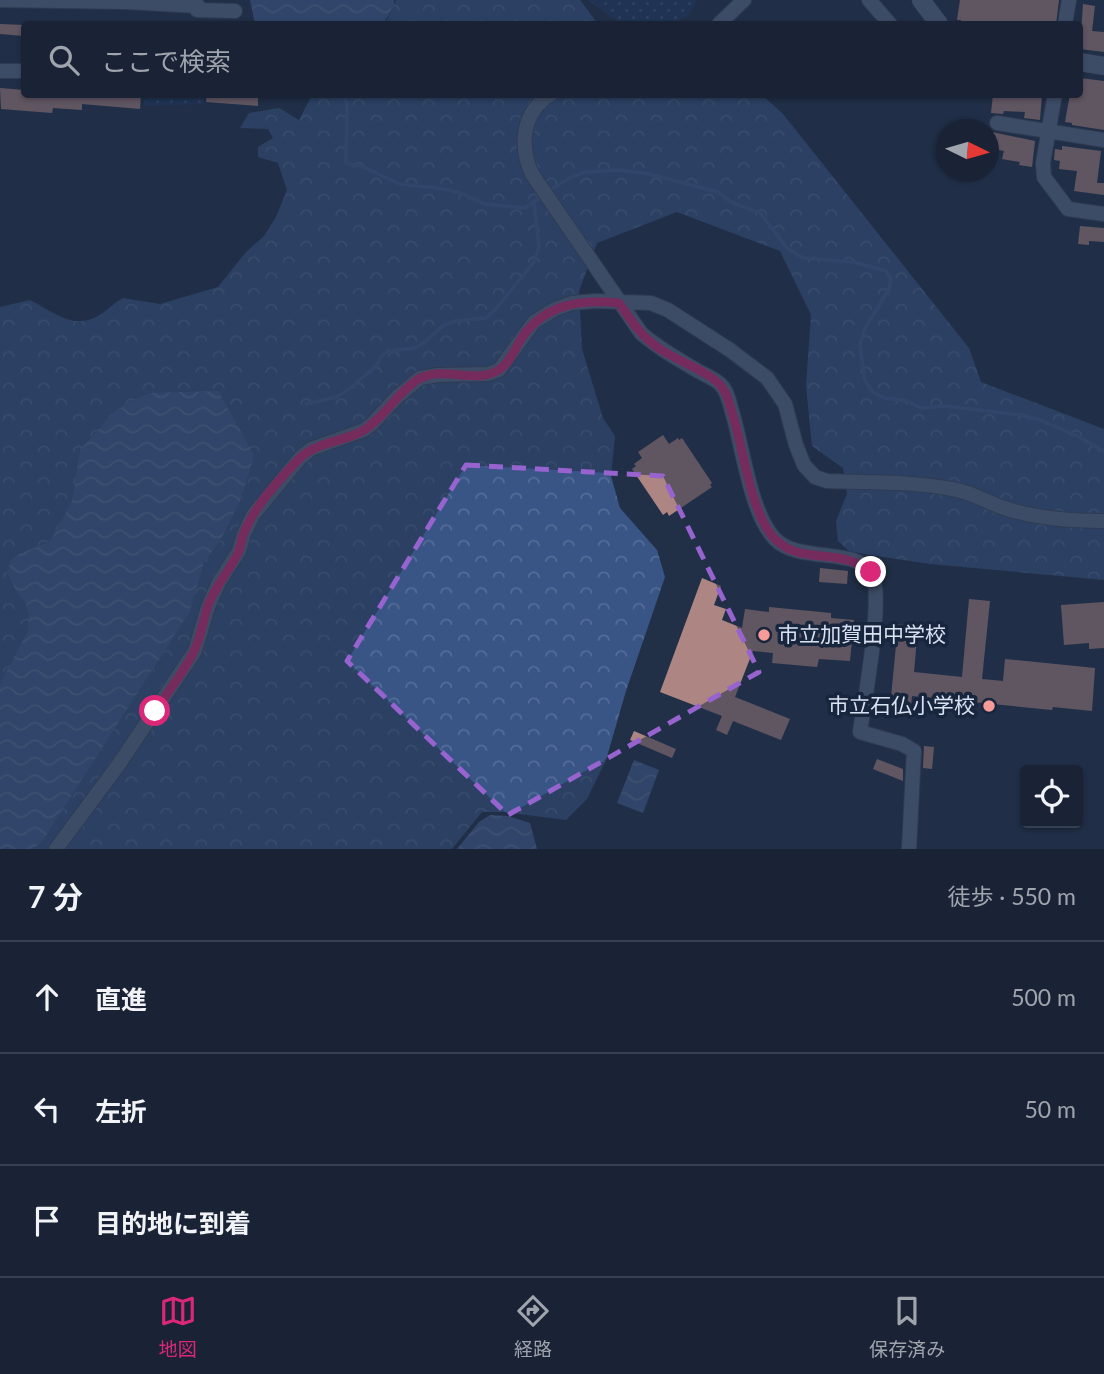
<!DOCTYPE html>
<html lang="ja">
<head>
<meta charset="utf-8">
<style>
  body { margin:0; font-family:Lato,"Noto Sans JP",sans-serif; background:#222b3d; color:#f1f3f6 }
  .controls { position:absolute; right:21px; bottom:21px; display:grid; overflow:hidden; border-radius:7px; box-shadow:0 2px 5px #0004 }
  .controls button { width:63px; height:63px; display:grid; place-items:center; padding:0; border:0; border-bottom:2px solid #374050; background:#192335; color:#f1f3f6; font:35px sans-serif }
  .compass { position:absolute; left:936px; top:119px; width:63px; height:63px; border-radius:50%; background:#192335; box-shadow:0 2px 5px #0004; rotate:95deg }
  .stop { position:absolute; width:21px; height:21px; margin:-16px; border:5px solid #db2777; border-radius:50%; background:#fff }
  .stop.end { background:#db2777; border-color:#fff; box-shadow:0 2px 7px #0008 }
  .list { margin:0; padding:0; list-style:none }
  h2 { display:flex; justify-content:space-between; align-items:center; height:91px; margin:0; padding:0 28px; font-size:30px }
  h2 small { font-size:23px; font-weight:400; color:#9fa4ad }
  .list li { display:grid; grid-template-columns:46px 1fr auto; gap:21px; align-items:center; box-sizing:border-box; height:112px; padding:0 28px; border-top:2px solid #374050 }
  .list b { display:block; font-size:26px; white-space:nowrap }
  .list em { font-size:23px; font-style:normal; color:#9fa4ad }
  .icon { flex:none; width:38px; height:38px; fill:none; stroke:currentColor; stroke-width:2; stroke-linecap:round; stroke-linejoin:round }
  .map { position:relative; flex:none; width:1104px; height:849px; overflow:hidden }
  .search { position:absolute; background:#192335; box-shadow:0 2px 5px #0004; left:21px; right:21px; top:21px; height:77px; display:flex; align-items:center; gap:18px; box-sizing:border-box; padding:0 24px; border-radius:7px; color:#9fa4ad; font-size:26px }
  .sheet { height:427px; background:#192335 }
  nav { display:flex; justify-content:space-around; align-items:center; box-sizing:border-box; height:98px; border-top:2px solid #374050; background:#192335; font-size:19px; color:#9fa4ad }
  nav a { display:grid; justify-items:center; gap:4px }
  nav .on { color:#db2777 }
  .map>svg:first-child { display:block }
  .forest { fill:url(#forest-crowns) }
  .park { fill:url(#park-dots) }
  .water { fill:url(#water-waves) }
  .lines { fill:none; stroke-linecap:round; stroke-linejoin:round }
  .stream { stroke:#446193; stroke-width:3.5 }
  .building { fill:#ad8684 }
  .street-casing { stroke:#3f4b60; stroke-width:16 }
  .secondary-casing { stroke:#3f4b60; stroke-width:19 }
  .street { stroke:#5f708c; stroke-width:14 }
  .secondary { stroke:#5f708c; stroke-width:18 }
  .route { stroke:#db2777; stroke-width:9 }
  .marked { fill:none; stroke:#9763ce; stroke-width:5; stroke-dasharray:14 9; stroke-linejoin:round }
  .poi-dot { fill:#f59b98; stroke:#17253d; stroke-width:2.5 }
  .labels { text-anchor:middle; stroke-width:7; stroke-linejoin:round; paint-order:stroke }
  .poi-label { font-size:21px; fill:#d9e2f2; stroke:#17253d; text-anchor:start }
</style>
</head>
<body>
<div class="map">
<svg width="1104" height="849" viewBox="0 0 1104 849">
  <defs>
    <pattern id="forest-crowns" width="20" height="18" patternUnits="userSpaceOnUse" patternTransform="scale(1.75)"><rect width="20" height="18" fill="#385586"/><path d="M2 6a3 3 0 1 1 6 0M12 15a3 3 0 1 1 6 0" fill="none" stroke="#546d98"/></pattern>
    <pattern id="park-dots" width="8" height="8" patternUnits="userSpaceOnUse" patternTransform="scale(1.75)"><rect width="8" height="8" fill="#213964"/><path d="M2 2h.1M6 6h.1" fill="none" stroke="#41557b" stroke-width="1.8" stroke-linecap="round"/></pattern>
    <pattern id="water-waves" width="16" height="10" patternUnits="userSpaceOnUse" patternTransform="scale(1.75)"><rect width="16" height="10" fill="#446193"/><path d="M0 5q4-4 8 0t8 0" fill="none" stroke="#5e77a3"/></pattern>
  </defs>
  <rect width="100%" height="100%" fill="#212f47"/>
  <!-- forest -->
  <path class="forest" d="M396,0H580L598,24H385Z
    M312,95H762L783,114L969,348L981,382L1104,429V580L930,564L870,555L849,551L838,541L836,521L847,494L843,468L812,446L806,386L811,315L780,251L677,212L597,243L579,291L582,349L603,418L615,436L611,476L620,508L657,550L665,577L626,691L606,760L587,799L566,820L505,812H482L452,849H0V307L30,300C54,312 74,332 101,314C109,309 115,302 123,298L160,304L218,287L246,252L264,236L276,217L287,190L278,163L258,157V147L273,138L268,129L240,128L249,113L279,108L299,120Z"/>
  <!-- park -->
  <path class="park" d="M588,0H697L690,14L672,24H621Z
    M145,95V94L205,95L204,104L144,106Z"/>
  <!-- water -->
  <path class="water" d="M250,0H394V5L384,23L255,24Z
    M218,391L253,453V460L240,501L220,541L204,562L190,611L43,840L33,849H0V684L28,631L29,616L26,604L16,591L8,574L10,561C22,549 41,549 52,538L72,501L80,450L114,412L129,402L150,393Z
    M634,760L659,770L643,813L617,803Z
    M490,815L507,816L530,823L537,849H457L479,822Z"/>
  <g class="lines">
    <!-- stream -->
    <path class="stream" d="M343,94L347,104L346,163L364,167L399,184L445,189L463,194L485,204L525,208L542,196
      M548,191L568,179L585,172L619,170L649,174L718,192L731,202L760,213L787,248L803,258L853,262L886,271L891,279L889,289L865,328L860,345L865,381L874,393L885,398L907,401L921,408L944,406L1020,415L1040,420L1075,435L1104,451
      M306,404L336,397L348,390L376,366L381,357L388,351L415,348L425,342L444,325L455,321L486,318L495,310L534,262L539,247L534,203"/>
  </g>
  <!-- building -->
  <path class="building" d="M960,0H1059L1056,24H960L961,20H957Z
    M1083,4L1095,6L1092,31L1104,32V52L1080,49Z
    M0,24L24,25V36L0,34Z
    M1080,78L1104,81V130L1072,125V123L1065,122L1070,94H1080Z
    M0,88L24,90V94H141L140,109L82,104V110L53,108L52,113L1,109Z
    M207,94H258V106L206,102Z
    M993,94H1042L1040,120L1024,118L1025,112L1004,111L1003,114L991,113Z
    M992,132L1035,141L1032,167L1019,165L1020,162L1002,159L1004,151L999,150Z
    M1062,146L1101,151L1097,183H1104V195L1074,191L1077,171L1059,169L1060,161L1054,160L1055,149L1062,150Z
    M1080,226L1104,228V242L1089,241V245L1078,244Z
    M663,435L669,444L678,438L679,440L682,438L712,483L710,485L712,487L669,516L667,512L663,515L632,469L636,466L634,464L642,458L638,452Z
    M820,568L848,571L847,584L819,582Z
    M702,578L721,586L714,605L726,609L722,620L742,628L745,609L769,612V607L831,613V618L854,620L850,661L819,659L817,667L772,663L773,653L753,651L735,697L790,719L781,740L733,721L727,735L716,730L722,716L660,692Z
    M969,599L990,601L982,679L1003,681L1005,659L1095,668L1092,711L1053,707L1052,710L912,696L910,715L897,714V709L890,708L898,624L918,626L914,672L962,677Z
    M1104,602V648L1089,649V643L1064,645L1061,605Z
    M634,731L676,749L672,758L630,740Z
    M924,746L934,747L932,769L923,768Z
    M877,759L903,769V781L873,769Z"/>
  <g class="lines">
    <!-- street casing -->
    <g class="street-casing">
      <path id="street" d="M0,0L127,2
        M127,0V2L198,6
        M869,0L890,24
        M197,10L235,11
        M719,24L744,0
        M1065,24L1069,0
        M0,71H24
        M551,94C522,112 519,145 532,174L641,333C659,349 678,359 698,371C705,375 716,379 721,385C728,392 730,405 733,415C743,449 751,515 775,539C799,564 857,546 872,574C884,597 864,703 860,732L902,744L914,751L909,849
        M1055,94L1043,163L1044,177L1068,209L1104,214
        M997,123L1104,140
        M56,849L119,764L195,651L208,607L219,582L239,551L244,534L253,515L300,458L311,449L364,430L372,424L397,397L420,378L438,375L488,374L499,370L534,322L555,309L572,303L595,301L651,303L668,310L730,350L767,378L785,404L796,445L804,465L815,477L827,481C869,483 910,481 952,489C972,492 988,503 1007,509C1039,519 1071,521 1104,521"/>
    </g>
    <!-- secondary casing -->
    <g class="secondary-casing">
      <path id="secondary" d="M921,0L939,24
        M1080,62L1104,66"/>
    </g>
    <!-- street -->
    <use href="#street" class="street"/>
    <!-- secondary -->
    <use href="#secondary" class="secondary"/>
  </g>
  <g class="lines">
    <!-- route -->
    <path class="route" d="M155,711C168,691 186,670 195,649C202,634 203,618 209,603C217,584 229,571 238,553C241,547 241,539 244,533C254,507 282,476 301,457C321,439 353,442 372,424C389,410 399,392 417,380C441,364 477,386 500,369C510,362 515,349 521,339C544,304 580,299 619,303C630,319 641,336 657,347C673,359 710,372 721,386C728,394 730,406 733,416C744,450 751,518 777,541C803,565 840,547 871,572"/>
  </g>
  <!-- marked area -->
  <path d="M0 0H1104V849H0ZM466,465L663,476L759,672L508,815L347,661Z" fill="#212f47" fill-opacity=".55" fill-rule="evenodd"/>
  <path class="marked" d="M466,465L663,476L759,672L508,815L347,661Z"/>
  <!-- markers -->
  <g class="poi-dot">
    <circle cx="764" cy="635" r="7"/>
    <circle cx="989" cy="706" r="7"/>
  </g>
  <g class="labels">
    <!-- poi labels -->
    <g class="poi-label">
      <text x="778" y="642">市立加賀田中学校</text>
      <text x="975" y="713" text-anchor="end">市立石仏小学校</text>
    </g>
  </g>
</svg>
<div class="controls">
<button><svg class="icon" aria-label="locate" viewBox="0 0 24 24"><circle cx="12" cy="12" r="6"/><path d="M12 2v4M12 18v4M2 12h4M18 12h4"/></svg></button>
</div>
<svg class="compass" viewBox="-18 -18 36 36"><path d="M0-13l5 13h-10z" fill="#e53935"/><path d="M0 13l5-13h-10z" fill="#9fa4ad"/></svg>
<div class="stop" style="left:155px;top:711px"></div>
<div class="stop end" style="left:871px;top:572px"></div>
<div class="search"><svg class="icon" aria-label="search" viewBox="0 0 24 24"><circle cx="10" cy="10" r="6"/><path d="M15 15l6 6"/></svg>ここで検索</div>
</div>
<section class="sheet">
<h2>7 分<small>徒歩 · 550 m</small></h2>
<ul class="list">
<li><svg class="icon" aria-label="ahead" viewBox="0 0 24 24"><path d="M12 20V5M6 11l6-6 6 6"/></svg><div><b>直進</b></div><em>500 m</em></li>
<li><svg class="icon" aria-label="left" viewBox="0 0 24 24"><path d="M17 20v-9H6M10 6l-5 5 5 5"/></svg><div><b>左折</b></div><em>50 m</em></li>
<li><svg class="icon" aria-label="arrive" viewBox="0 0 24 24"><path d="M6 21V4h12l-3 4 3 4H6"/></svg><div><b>目的地に到着</b></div></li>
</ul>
</section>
<nav>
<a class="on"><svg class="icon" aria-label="map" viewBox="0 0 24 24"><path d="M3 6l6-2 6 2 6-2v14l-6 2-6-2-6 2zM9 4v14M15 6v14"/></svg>地図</a>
<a><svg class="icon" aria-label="directions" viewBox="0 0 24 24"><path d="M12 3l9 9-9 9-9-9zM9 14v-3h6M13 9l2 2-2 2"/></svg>経路</a>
<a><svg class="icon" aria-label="saved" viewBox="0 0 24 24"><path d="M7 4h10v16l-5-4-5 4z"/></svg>保存済み</a>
</nav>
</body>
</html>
